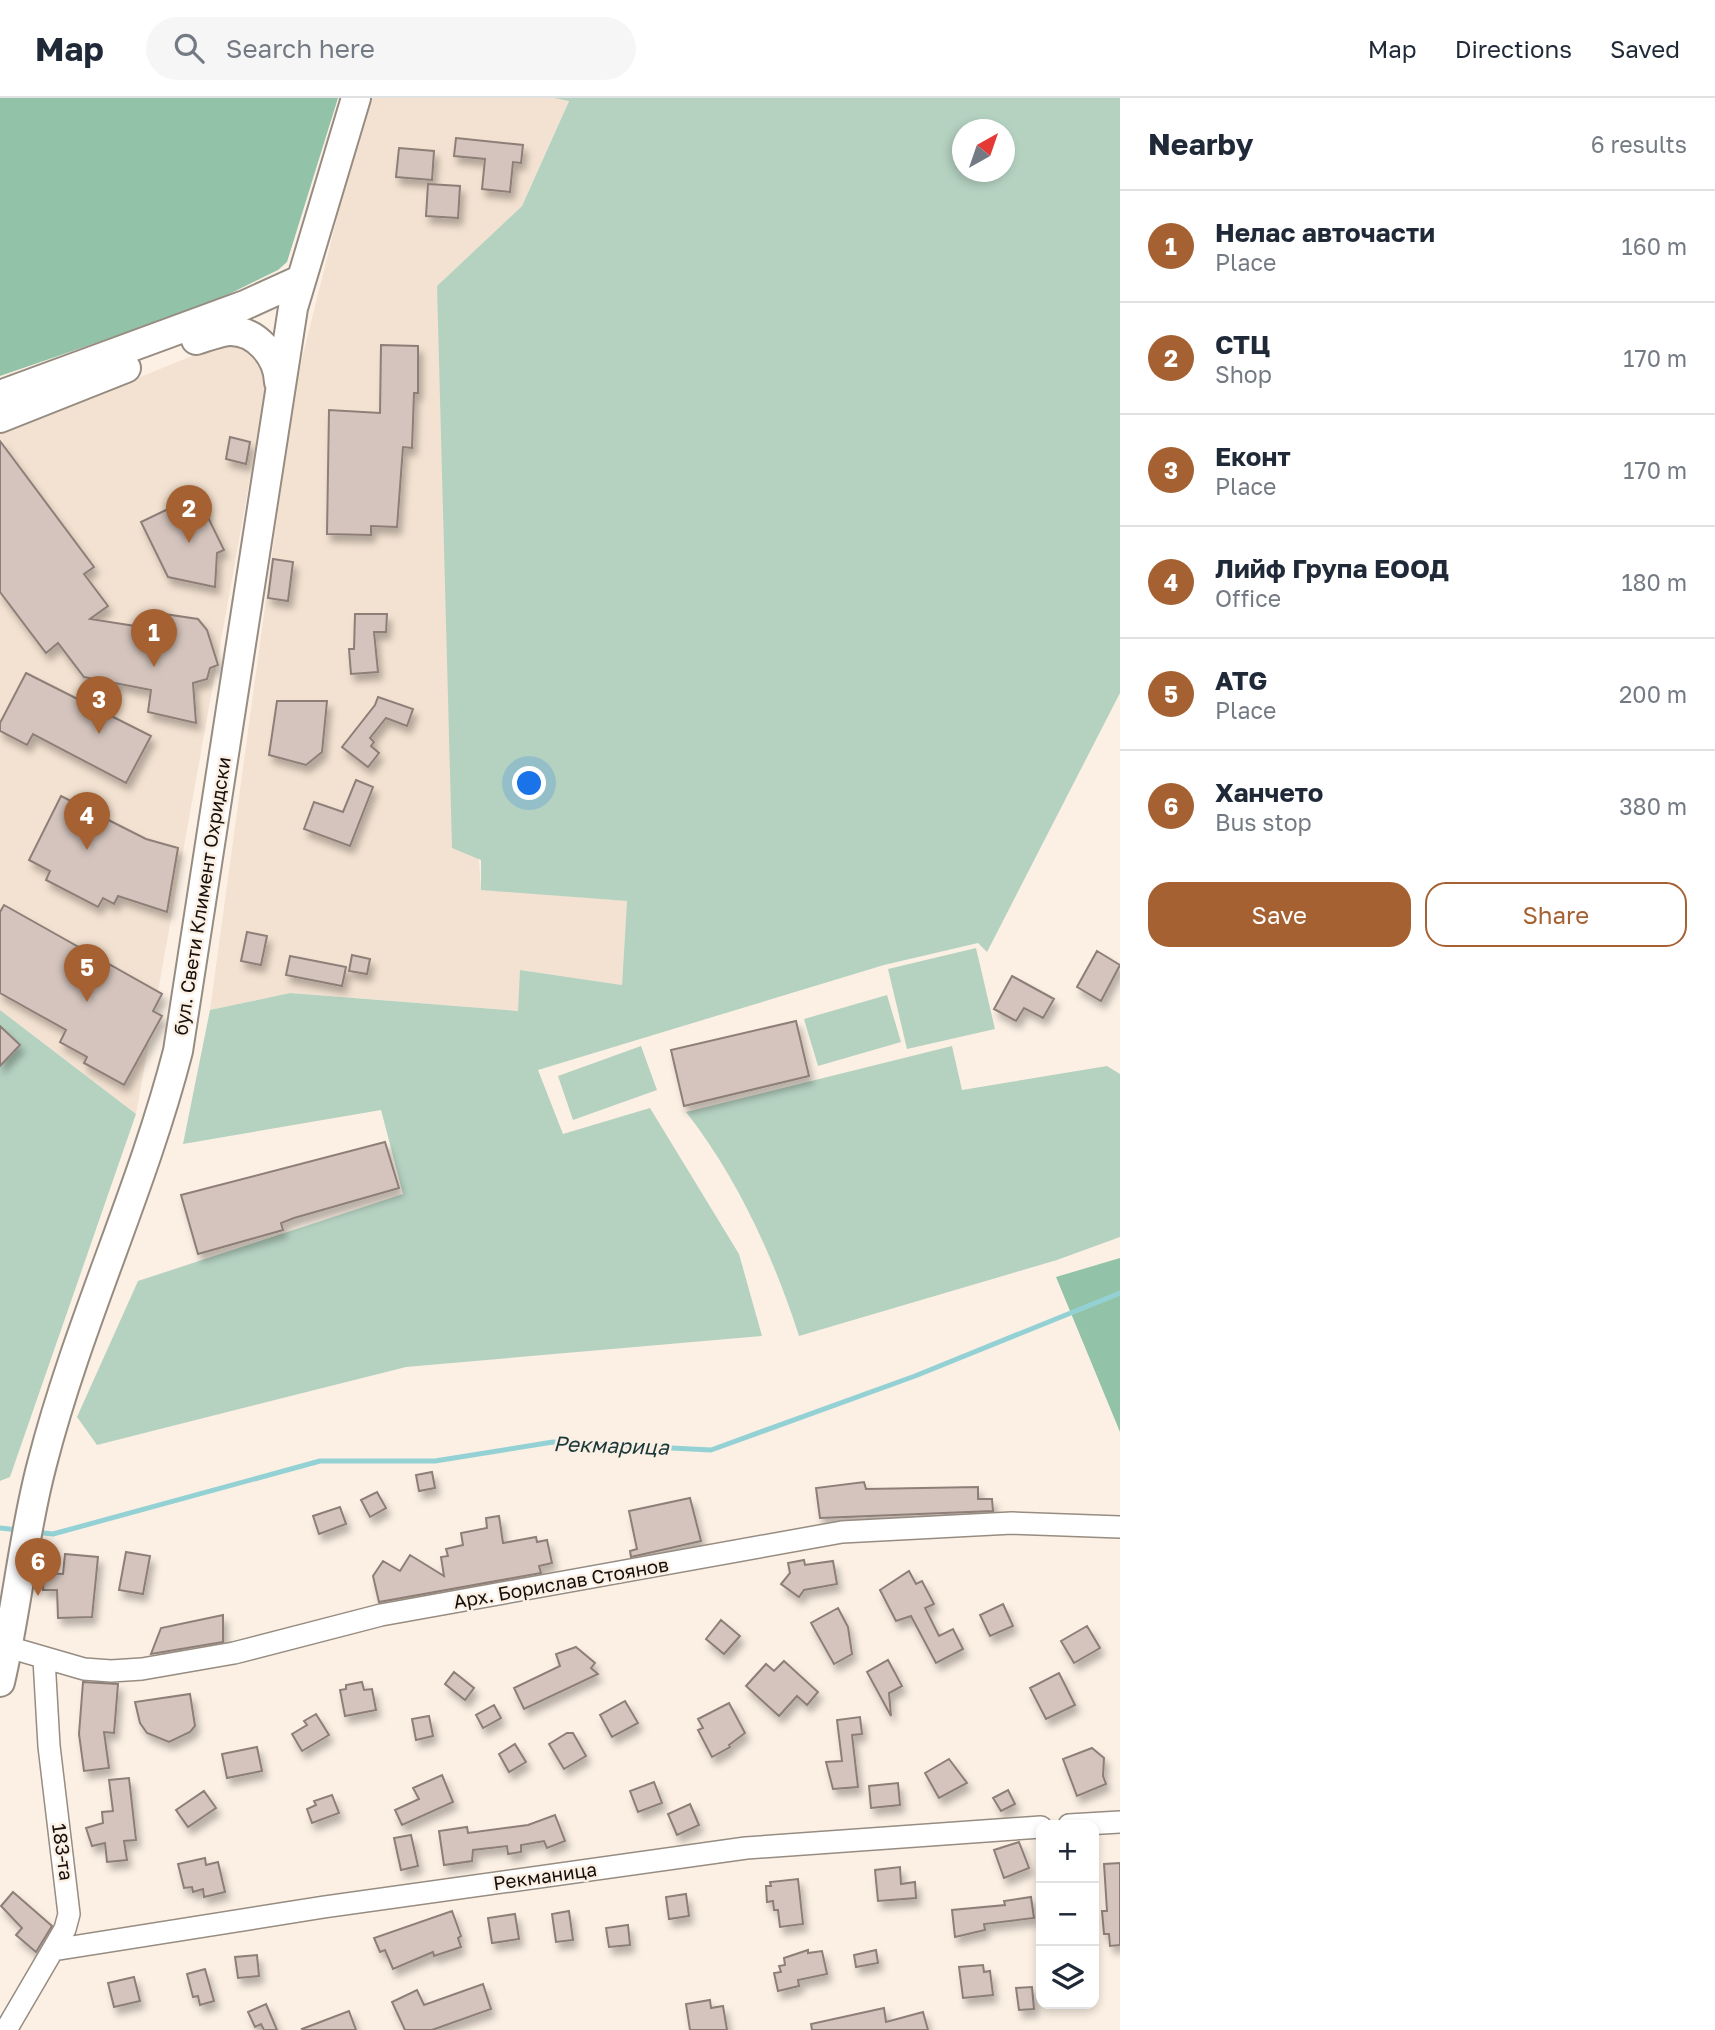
<!DOCTYPE html>
<html lang="en">
<head>
<meta charset="utf-8">
<style>
  body { margin:0; font-family:"Golos Text",sans-serif; background:#f6f6f7; color:#1f2937 }
  .controls { position:absolute; right:21px; bottom:21px; display:grid; overflow:hidden; border-radius:14px; box-shadow:0 4px 10px #0003 }
  .controls button { width:63px; height:63px; display:grid; place-items:center; padding:0; border:0; border-bottom:2px solid #e0e1e3; background:#fff; color:#1f2937; font:35px sans-serif }
  .compass { position:absolute; left:952px; top:21px; width:63px; height:63px; border-radius:50%; background:#fff; box-shadow:0 4px 10px #0003; rotate:40deg }
  .you { position:absolute; left:530px; top:686px; width:24px; height:24px; margin:-18px; border:5px solid #fff; border-radius:50%; background:#1a73e8; box-shadow:0 0 0 10px #1a73e833 }
  .badge { display:grid; place-items:center; width:46px; height:46px; border-radius:50%; background:#a56131; color:#fff; font-size:23px; font-weight:700 }
  .pin { position:absolute; translate:-50% -58px; filter:drop-shadow(0 2px 4px #0008) }
  .pin::after { content:''; position:absolute; top:37px; width:24px; height:21px; background:inherit; clip-path:polygon(0 0,100% 0,50% 100%) }
  .list { margin:0; padding:0; list-style:none }
  h2 { display:flex; justify-content:space-between; align-items:center; height:91px; margin:0; padding:0 28px; font-size:30px }
  h2 small { font-size:23px; font-weight:400; color:#747a83 }
  .list li { display:grid; grid-template-columns:46px 1fr auto; gap:21px; align-items:center; box-sizing:border-box; height:112px; padding:0 28px; border-top:2px solid #e0e1e3 }
  .list b { display:block; font-size:26px; white-space:nowrap }
  .list p { margin:0; font-size:23px; white-space:nowrap; color:#747a83 }
  .list em { font-size:23px; font-style:normal; color:#747a83 }
  .actions { display:flex; gap:14px; padding:21px 28px }
  .actions a { flex:1; padding:16px 0; border:2px solid #a56131; border-radius:21px; text-align:center; font-size:24px; color:#a56131 }
  .actions .main { background:#a56131; color:#fff }
  .icon { flex:none; width:38px; height:38px; fill:none; stroke:currentColor; stroke-width:2; stroke-linecap:round; stroke-linejoin:round }
  .map { position:relative; flex:none; width:1120px; height:1932px; overflow:hidden }
  header { display:flex; align-items:center; gap:42px; box-sizing:border-box; height:98px; padding:0 35px; background:#fff; border-bottom:2px solid #e0e1e3 }
  header strong { font-size:33px }
  nav { display:flex; gap:38px; margin-inline-start:auto; font-size:24px }
  .search { width:490px; height:63px; background:#f6f6f7; display:flex; align-items:center; gap:18px; box-sizing:border-box; padding:0 24px; border-radius:38px; color:#747a83; font-size:26px }
  main { display:flex }
  aside { flex:1; background:#fff }
  .map>svg:first-child { display:block }
  .built { fill:#f3e2d1 }
  .green { fill:#b5d2c1; fill-rule:evenodd }
  .forest { fill:#92c2a7 }
  .lines { fill:none; stroke-linecap:round; stroke-linejoin:round }
  .stream { stroke:#94d1d5; stroke-width:5 }
  .building { fill:#d4c4bd; stroke:#8d7f78; stroke-width:2; filter:url(#shadow) }
  .street-casing { stroke:#978c81; stroke-width:24 }
  .secondary-casing { stroke:#978c81; stroke-width:32 }
  .street { stroke:#fff; stroke-width:21 }
  .secondary { stroke:#fff; stroke-width:28 }
  .labels { text-anchor:middle; stroke-width:5; stroke-linejoin:round; paint-order:stroke }
  .street-label { font-size:19px; fill:#15100d; stroke:#fcf0e4 }
  .water-label { font-size:21px; font-style:italic; fill:#18383a; stroke:#fcf0e4 }
</style>
</head>
<body>
<header>
<strong>Map</strong>
<div class="search"><svg class="icon" aria-label="search" viewBox="0 0 24 24"><circle cx="10" cy="10" r="6"/><path d="M15 15l6 6"/></svg>Search here</div>
<nav><a>Map</a><a>Directions</a><a>Saved</a></nav>
</header>
<main>
<div class="map">
<svg width="1120" height="1932" viewBox="0 0 1120 1932">
  <defs>
    <filter id="shadow"><feDropShadow dx="4" dy="7" stdDeviation="3.5" flood-color="#0004"/></filter>
  </defs>
  <rect width="100%" height="100%" fill="#fcf0e4"/>
  <!-- built -->
  <path class="built" d="M367,0H570L522,108L437,188L481,791L627,803L622,887L521,872L518,913L290,895L210,912L295,288Z
    M231,246L244,248L263,262L267,286L136,1016L0,912V336L219,247Z"/>
  <!-- green -->
  <path class="green" d="M554,0H1120V595L987,854L978,845L884,867L538,972L563,1036L650,1010L739,1156L762,1238L406,1269L97,1347L77,1319L138,1183L403,1096L381,1012L183,1046L210,912L290,895L518,913L520,872L622,887L627,803L481,792V762L452,750L437,188L522,108L569,3ZM962,32H1004V74H962Z
    M976,850L995,931L907,951L888,871Z
    M887,897L901,944L818,968L804,921Z
    M0,912L136,1016L10,1379L0,1383Z
    M641,948L657,992L573,1022L558,978Z
    M952,948L962,992L1107,968L1120,976V1139L1057,1162L799,1238C774,1160 737,1079 686,1014Z"/>
  <!-- forest -->
  <path class="forest" d="M0,0H338L287,164L278,172L209,206L0,278Z
    M1120,1160V1334L1056,1179Z"/>
  <g class="lines">
    <!-- stream -->
    <path class="stream" d="M0,1430L18,1432
      M34,1434L53,1436L320,1363H435L553,1344L711,1352L915,1278L1120,1195"/>
  </g>
  <!-- building -->
  <path class="building" d="M456,40L523,47L521,65L513,64L510,94L482,91L485,61L454,58Z
    M399,50L434,53L432,82L396,79Z
    M428,86L460,88L458,120L426,118Z
    M381,247L418,248V295H414L412,350L403,349L397,429L371,428V437L327,436L329,312L380,315Z
    M230,339L250,344L246,366L226,361Z
    M0,343L94,469L84,476L108,508L90,521L161,532L164,516L198,521L207,532L218,567L210,570L207,581L193,585L196,625L148,614L151,592L84,579L58,545L46,555L0,494Z
    M197,397L224,452L217,455L215,489L168,479L141,424Z
    M273,461L293,464L288,503L268,500Z
    M355,516H387L386,534H374L378,574L351,576L349,551H354Z
    M26,575L151,638L126,685L33,636L27,647L0,633V625Z
    M378,599L413,611L407,628L386,620L370,640L374,644L371,648L379,655L368,669L342,649L375,607Z
    M277,603H327L322,654L306,667L269,657Z
    M356,682L373,689L350,748L304,731L314,704L343,714Z
    M61,698L146,741L178,750L167,814L118,798L114,806L103,800L98,809L46,782L50,773L29,762Z
    M4,807L162,896L153,913L162,918L124,987L84,965L87,959L60,944L66,932L0,895V814Z
    M247,834L267,838L261,867L241,863Z
    M1097,853L1120,867L1101,903L1077,889Z
    M352,857L370,861L367,876L349,873Z
    M290,858L346,869L342,888L286,877Z
    M1012,878L1054,901L1043,920L1024,910L1016,923L994,911Z
    M796,923L809,978L684,1008L671,952Z
    M0,928L20,947L0,968Z
    M385,1044L399,1090L294,1120L281,1125L283,1132L198,1156L181,1097Z
    M432,1374L435,1390L419,1393L416,1377Z
    M864,1384L866,1391L978,1389V1401H992L993,1413L820,1420L816,1390Z
    M377,1394L386,1410L370,1419L361,1402Z
    M690,1400L701,1443L631,1459L630,1453L637,1451L629,1413Z
    M340,1409L346,1426L319,1436L313,1418Z
    M499,1418L503,1445L536,1439L537,1444L547,1442L552,1465L539,1468L541,1475L379,1504L373,1478L383,1463L400,1473L410,1457L444,1478L441,1459L448,1458L446,1451L463,1447L461,1435L487,1430L486,1420Z
    M126,1454L150,1458L143,1496L119,1492Z
    M65,1456L98,1459L92,1519L58,1520L57,1492H43L44,1475L63,1476Z
    M804,1462L805,1467L833,1463L837,1486L804,1492L799,1499L781,1486L790,1475L788,1465Z
    M909,1473L916,1486L922,1483L934,1506L925,1510L939,1538L953,1531L963,1551L936,1565L911,1518L896,1523L880,1492Z
    M1003,1506L1013,1528L990,1538L980,1517Z
    M838,1510L848,1529L852,1556L834,1566L811,1525Z
    M223,1517V1544L151,1556L161,1530Z
    M721,1522L740,1538L724,1556L706,1541Z
    M1087,1528L1100,1550L1074,1565L1061,1543Z
    M576,1549L595,1565L591,1570L598,1576L524,1611L514,1590L560,1568L556,1556Z
    M888,1562L902,1588L889,1595L891,1618L867,1574Z
    M784,1563L818,1594L807,1607L797,1598L779,1618L746,1588L766,1566L774,1573Z
    M454,1574L474,1590L465,1602L445,1586Z
    M1059,1575L1075,1607L1046,1621L1030,1590Z
    M83,1584L118,1586L114,1635L104,1634L109,1670L84,1673L79,1636Z
    M362,1584L364,1592L372,1591L376,1612L345,1618L340,1592L346,1591V1587Z
    M190,1596L195,1628L190,1634L169,1644L147,1635L140,1625L135,1604Z
    M625,1603L638,1625L612,1639L600,1617Z
    M729,1605L745,1635L729,1647L730,1649L712,1659L698,1632L703,1630L698,1621Z
    M494,1607L501,1620L483,1630L476,1617Z
    M316,1616L329,1637L302,1653L292,1636L307,1627L304,1623Z
    M429,1618L433,1638L416,1642L412,1621Z
    M860,1619L862,1636L852,1637L858,1689L833,1691L826,1664L842,1663L837,1622Z
    M567,1635H573L586,1658L564,1671L549,1646Z
    M515,1646L526,1664L509,1674L499,1656Z
    M257,1649L262,1673L227,1680L222,1656Z
    M1092,1650L1104,1660L1103,1678L1106,1686L1077,1698L1063,1661Z
    M949,1661L967,1685L939,1700L925,1675Z
    M442,1677L453,1704L402,1727L395,1712L419,1701L413,1690Z
    M129,1680L136,1742L124,1743L127,1762L107,1764L105,1745L92,1748L86,1730L103,1725L102,1714L113,1713L109,1682Z
    M654,1684L662,1705L638,1714L630,1693Z
    M898,1685L900,1707L871,1710L869,1688Z
    M1008,1692L1015,1706L1001,1713L993,1700Z
    M204,1693L216,1710L188,1729L176,1712Z
    M332,1697L339,1715L312,1725L307,1711L316,1707L314,1703Z
    M690,1706L699,1727L677,1737L668,1716Z
    M555,1717L565,1743L547,1750L544,1743L521,1747V1754L508,1756L507,1748L473,1752L472,1763L444,1767L439,1733L467,1729L468,1735L528,1727Z
    M411,1737L418,1768L401,1772L394,1740Z
    M1019,1744L1029,1770L1004,1780L994,1752Z
    M205,1760L206,1767L218,1764L225,1794L204,1799L203,1791L193,1794L192,1789L184,1790L178,1766Z
    M1120,1765V1847L1110,1848L1109,1836H1104L1102,1813H1107L1104,1766Z
    M900,1769L901,1786L915,1784L916,1800L878,1803L875,1772Z
    M798,1781L803,1826L780,1829L778,1812H774L773,1803L767,1804L766,1788H771L770,1784Z
    M13,1794L52,1828L36,1854L16,1837L22,1830L1,1808Z
    M686,1796L689,1818L669,1821L666,1799Z
    M1031,1799L1034,1820L984,1826L985,1832L955,1839L952,1812L1005,1807L1004,1803Z
    M452,1813L461,1838L458,1840L461,1849L434,1858L433,1854L393,1871L385,1852L380,1854L374,1840Z
    M569,1813L573,1842L556,1844L552,1816Z
    M515,1816L519,1841L492,1845L488,1820Z
    M628,1827L630,1847L609,1849L606,1830Z
    M808,1852V1855L822,1853L827,1876L798,1882L799,1888L778,1893L774,1875L781,1874L779,1868L785,1867L784,1860Z
    M876,1852L878,1865L856,1869L854,1857Z
    M257,1857L259,1878L238,1880L235,1859Z
    M983,1867L984,1874L990,1873L993,1897L963,1900L959,1869Z
    M205,1871L214,1903L200,1907L198,1898L193,1899L187,1876Z
    M134,1879L140,1903L114,1909L108,1885Z
    M483,1886L491,1911L432,1932H405L392,1904L417,1892L424,1907Z
    M1032,1889L1034,1911L1019,1912L1016,1890Z
    M710,1902L711,1910L723,1908L727,1932H690L686,1906Z
    M266,1906L277,1932H264L261,1926L255,1929L248,1914Z
    M884,1910L886,1924L923,1914L928,1932H812L811,1926Z
    M349,1913L356,1932H303L302,1931Z"/>
  <g class="lines">
    <!-- street casing -->
    <g class="street-casing">
      <path id="street" d="M8,1549L84,1571L111,1573L142,1571L234,1555L381,1517L842,1434L1012,1425L1120,1429
        M1069,1727L1120,1724
        M53,1852L324,1809L746,1750L1041,1729
        M6,1932L65,1831L69,1816L49,1648L44,1561"/>
    </g>
    <!-- secondary casing -->
    <g class="secondary-casing">
      <path id="secondary" d="M196,242C206,239 218,234 229,233C256,232 278,258 279,284
        M0,297L245,207L300,182
        M0,320L126,270
        M0,1584C17,1512 23,1437 42,1366C78,1225 142,1093 178,953L293,210L356,0"/>
    </g>
    <!-- street -->
    <use href="#street" class="street"/>
    <!-- secondary -->
    <use href="#secondary" class="secondary"/>
  </g>
  <g class="labels">
    <!-- street labels -->
    <g class="street-label">
      <text transform="translate(202 798) rotate(-81)" y="7">бул. Свети Климент Охридски</text>
      <text transform="translate(561 1485) rotate(-10)" y="7">Арх. Борислав Стоянов</text>
      <text transform="translate(63 1754) rotate(82)" y="7">183-та</text>
      <text transform="translate(545 1778) rotate(-8)" y="7">Рекманица</text>
    </g>
    <!-- water labels -->
    <g class="water-label">
      <text transform="translate(611 1348) rotate(2)" y="7">Рекмарица</text>
    </g>
  </g>
</svg>
<div class="controls">
<button>+</button>
<button>−</button>
<button><svg class="icon" aria-label="layers" viewBox="0 0 24 24"><path d="M12 4l9 5-9 5-9-5zM3 14l9 5 9-5"/></svg></button>
</div>
<svg class="compass" viewBox="-18 -18 36 36"><path d="M0-13l5 13h-10z" fill="#e53935"/><path d="M0 13l5-13h-10z" fill="#747a83"/></svg>
<div class="you"></div>
<div class="pin badge" style="left:154px;top:569px">1</div>
<div class="pin badge" style="left:189px;top:445px">2</div>
<div class="pin badge" style="left:99px;top:636px">3</div>
<div class="pin badge" style="left:87px;top:752px">4</div>
<div class="pin badge" style="left:87px;top:904px">5</div>
<div class="pin badge" style="left:38px;top:1498px">6</div>
</div>
<aside>
<h2>Nearby<small>6 results</small></h2>
<ul class="list">
<li><span class="badge">1</span><div><b>Нелас авточасти</b><p>Place</p></div><em>160 m</em></li>
<li><span class="badge">2</span><div><b>СТЦ</b><p>Shop</p></div><em>170 m</em></li>
<li><span class="badge">3</span><div><b>Еконт</b><p>Place</p></div><em>170 m</em></li>
<li><span class="badge">4</span><div><b>Лийф Група ЕООД</b><p>Office</p></div><em>180 m</em></li>
<li><span class="badge">5</span><div><b>ATG</b><p>Place</p></div><em>200 m</em></li>
<li><span class="badge">6</span><div><b>Ханчето</b><p>Bus stop</p></div><em>380 m</em></li>
</ul>
<div class="actions"><a class="main">Save</a><a>Share</a></div>
</aside>
</main>
</body>
</html>
